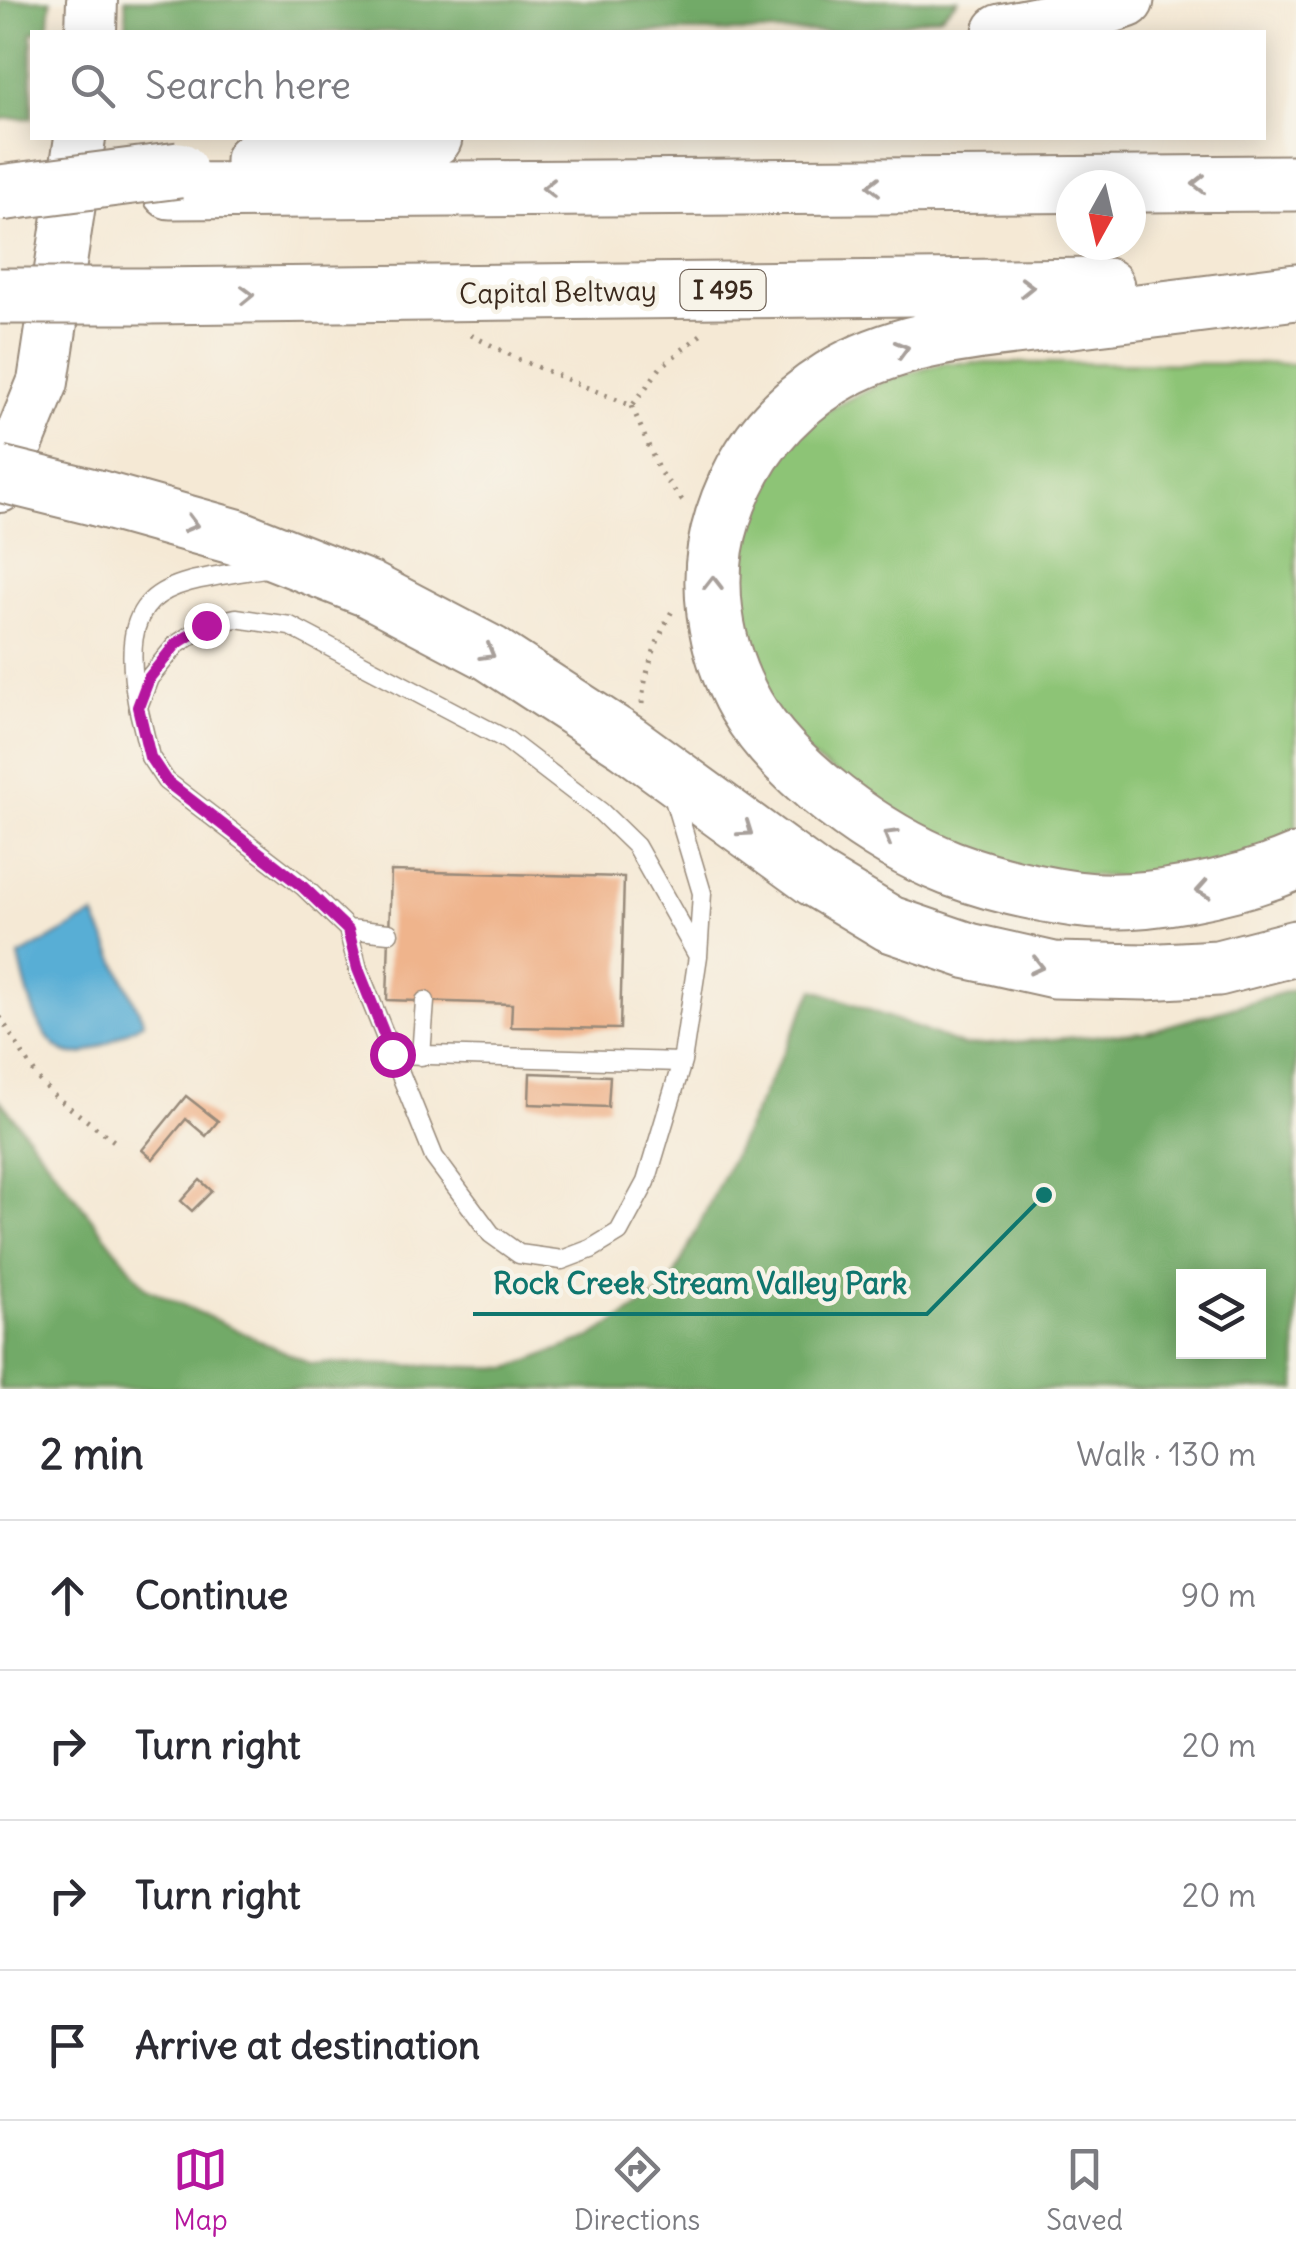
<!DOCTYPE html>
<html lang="en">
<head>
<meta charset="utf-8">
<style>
  body { margin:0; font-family:Delius,sans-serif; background:#f2f2f3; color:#2b2b33 }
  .controls { position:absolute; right:30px; bottom:30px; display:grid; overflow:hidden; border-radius:0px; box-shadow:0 5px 25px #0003 }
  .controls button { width:90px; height:90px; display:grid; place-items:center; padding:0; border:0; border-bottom:2px solid #e1e1e2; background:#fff; color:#2b2b33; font:50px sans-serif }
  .compass { position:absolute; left:1056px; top:170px; width:90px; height:90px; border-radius:50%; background:#fff; box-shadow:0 5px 25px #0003; rotate:188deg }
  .stop { position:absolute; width:30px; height:30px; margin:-22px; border:8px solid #b5179e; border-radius:50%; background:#fff }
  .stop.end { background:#b5179e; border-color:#fff; box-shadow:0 2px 10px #0008 }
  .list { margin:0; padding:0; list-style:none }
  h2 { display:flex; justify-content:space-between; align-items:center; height:130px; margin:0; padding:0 40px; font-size:42px }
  h2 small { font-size:32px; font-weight:400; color:#7c7c81 }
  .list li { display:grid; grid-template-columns:65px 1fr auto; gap:30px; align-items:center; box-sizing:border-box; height:150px; padding:0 40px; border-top:2px solid #e1e1e2 }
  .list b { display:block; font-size:38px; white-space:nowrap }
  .list em { font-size:32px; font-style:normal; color:#7c7c81 }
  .icon { flex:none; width:55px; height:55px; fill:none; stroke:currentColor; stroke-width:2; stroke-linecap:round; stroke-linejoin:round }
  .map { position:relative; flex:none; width:1296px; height:1389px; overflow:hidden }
  .search { position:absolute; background:#fff; box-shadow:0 5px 25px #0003; left:30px; right:30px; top:30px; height:110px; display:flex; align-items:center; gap:25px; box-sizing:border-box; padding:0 35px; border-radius:0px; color:#7c7c81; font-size:38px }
  .sheet { height:730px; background:#fff }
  nav { display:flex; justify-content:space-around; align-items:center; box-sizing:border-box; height:140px; border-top:2px solid #e1e1e2; background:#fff; font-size:28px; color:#7c7c81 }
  nav a { display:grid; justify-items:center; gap:5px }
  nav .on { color:#b5179e }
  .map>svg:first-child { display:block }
  .green { fill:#8dc476; stroke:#64774a; stroke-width:2.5 }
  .forest { fill:#72aa67; stroke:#566a42; stroke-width:2.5; fill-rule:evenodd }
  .water { fill:#59aed5; stroke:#4a6c7a; stroke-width:2.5 }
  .building { fill:#efb48c }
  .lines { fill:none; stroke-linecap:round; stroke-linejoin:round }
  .lane-casing { stroke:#988a7a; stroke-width:21 }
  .secondary-casing { stroke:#988a7a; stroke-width:54 }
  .highway-casing { stroke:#988a7a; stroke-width:59 }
  .path { stroke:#988a7a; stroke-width:5; stroke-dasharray:2.5 8; stroke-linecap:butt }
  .lane { stroke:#fff; stroke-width:18 }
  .secondary { stroke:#fff; stroke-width:50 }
  .highway { stroke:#fff; stroke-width:55 }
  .highway-bridge-casing { stroke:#988a7a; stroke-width:59; stroke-linecap:butt }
  .highway-bridge { stroke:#fff; stroke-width:55 }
  .oneway { stroke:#a79f9a }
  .route { stroke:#b5179e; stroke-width:12 }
  .labels { text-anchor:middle; stroke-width:9; stroke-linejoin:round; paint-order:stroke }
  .shield { fill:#f7f3e8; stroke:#73665b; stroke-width:2.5 }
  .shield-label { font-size:25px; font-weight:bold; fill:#3b2a1e }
  .street-label { font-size:28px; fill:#3b2a1e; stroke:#f7f3e8 }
  .leader { fill:none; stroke:#0f766e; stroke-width:4 }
  .callout-dot { fill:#0f766e; stroke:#f7f3e8; stroke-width:4 }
  .callout-label { font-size:30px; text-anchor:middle; font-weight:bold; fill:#0f766e; stroke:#f7f3e8; stroke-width:9; stroke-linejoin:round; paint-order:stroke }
</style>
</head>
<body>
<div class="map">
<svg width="1296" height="1389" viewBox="0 0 1296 1389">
  <rect width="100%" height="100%" fill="#f7f3e8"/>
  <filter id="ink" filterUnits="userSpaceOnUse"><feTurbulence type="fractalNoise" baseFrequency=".01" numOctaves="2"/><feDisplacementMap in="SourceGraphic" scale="20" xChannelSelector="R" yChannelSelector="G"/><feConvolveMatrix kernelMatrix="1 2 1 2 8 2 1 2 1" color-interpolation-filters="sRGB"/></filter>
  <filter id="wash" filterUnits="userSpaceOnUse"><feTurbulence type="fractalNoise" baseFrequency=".0048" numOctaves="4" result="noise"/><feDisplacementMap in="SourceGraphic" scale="40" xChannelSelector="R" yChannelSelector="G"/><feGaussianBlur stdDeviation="2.25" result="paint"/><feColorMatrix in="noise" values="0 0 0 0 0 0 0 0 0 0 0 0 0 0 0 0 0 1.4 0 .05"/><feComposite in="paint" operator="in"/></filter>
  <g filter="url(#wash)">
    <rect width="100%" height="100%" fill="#f5e9d5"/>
    <!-- green -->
    <path class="green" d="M946,363L1296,364V845L1199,882L984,869L784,740L742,664L726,565L754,474L800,425L886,380Z"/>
    <!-- forest -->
    <path class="forest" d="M0,0H51L48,32H32V118L0,119Z
      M125,0H958L941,16L858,32H127Z
      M814,989L964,1046L1146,1032L1296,989V1389H0V1100L146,1288L309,1363L510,1368L592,1337L668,1289ZM1258,1276V1352H1184V1276Z"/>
    <!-- water -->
    <path class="water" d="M94,915L144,1022C128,1030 96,1052 81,1054C39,1060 25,984 19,956Z"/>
    <g id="blocks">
      <!-- building -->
      <path class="building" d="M391,871L624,877L620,1029L511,1027L512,1004L387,1000Z
        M530,1073L610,1076L608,1107L529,1104Z
        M186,1096L218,1121L206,1136L186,1119L153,1159L142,1150Z
        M200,1180L212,1191L192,1211L181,1201Z"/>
    </g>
  </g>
  <g filter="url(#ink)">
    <use href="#blocks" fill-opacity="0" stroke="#988a7a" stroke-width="2.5"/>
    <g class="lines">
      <!-- lane casing -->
      <g class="lane-casing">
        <path id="lane" d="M138,707C114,580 169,584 271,567
          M672,793L702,893L698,956
          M348,929L389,933
          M392,1054L682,1062L698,956L636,846L601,812L507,740L290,626L236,618L206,625L176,645L149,678L138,707L150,757L166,781L303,886L348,929L358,969L434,1157L491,1234L519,1254L562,1260L591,1249L619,1232L646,1182L682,1062
          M421,1056L425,1001"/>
      </g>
      <!-- secondary casing -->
      <g class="secondary-casing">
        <path id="secondary" d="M91,32L92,0
          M0,487L43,382L80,138"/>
      </g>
      <!-- highway casing -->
      <g class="highway-casing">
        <path id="highway" d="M1001,32L1076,17L1126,0
          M253,160L434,138
          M170,191L1296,183
          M1296,292C1219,302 1141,312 1064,321C986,331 900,335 831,378C778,411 742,457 723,517C703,578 714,650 746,706C785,773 879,840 950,868C990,883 1033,893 1075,899C1141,908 1235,888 1296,862
          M149,296L1106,286
          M97,498L236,537L368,589L490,653L627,742L815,879L890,924L969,951L1054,970L1144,972L1218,968L1296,948"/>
      </g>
      <!-- path -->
      <path class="path" d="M471,335L520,360L632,406L661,367L703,333
        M632,406L659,471L685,504
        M642,704C644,673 657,638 672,611
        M0,1017L39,1080L57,1098L119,1145"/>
      <!-- lane -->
      <use href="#lane" class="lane"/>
      <!-- secondary -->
      <use href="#secondary" class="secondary"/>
      <!-- highway -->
      <use href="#highway" class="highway"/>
      <!-- highway-bridge casing -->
      <g class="highway-bridge-casing">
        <path id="highway-bridge" d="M0,193L179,170
          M0,296H149
          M0,474L97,498"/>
      </g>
      <!-- highway-bridge -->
      <use href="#highway-bridge" class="highway-bridge"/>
    </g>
    <!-- one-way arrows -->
    <defs><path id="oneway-chevron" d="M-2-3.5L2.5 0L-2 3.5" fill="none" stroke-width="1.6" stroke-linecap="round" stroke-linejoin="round" transform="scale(2.5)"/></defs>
    <g class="oneway">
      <use href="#oneway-chevron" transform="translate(1199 184) rotate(180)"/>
      <use href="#oneway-chevron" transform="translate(874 186) rotate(180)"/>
      <use href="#oneway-chevron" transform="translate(549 188) rotate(180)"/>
      <use href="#oneway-chevron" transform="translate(1027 287) rotate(-1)"/>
      <use href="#oneway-chevron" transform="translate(247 295) rotate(-1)"/>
      <use href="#oneway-chevron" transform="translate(902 349) rotate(-16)"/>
      <use href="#oneway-chevron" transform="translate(191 524) rotate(15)"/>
      <use href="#oneway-chevron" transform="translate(713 583) rotate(-90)"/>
      <use href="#oneway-chevron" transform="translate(488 653) rotate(30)"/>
      <use href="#oneway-chevron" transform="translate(746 830) rotate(35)"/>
      <use href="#oneway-chevron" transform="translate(890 836) rotate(-150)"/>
      <use href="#oneway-chevron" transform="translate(1203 890) rotate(170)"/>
      <use href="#oneway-chevron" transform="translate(1037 966) rotate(13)"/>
    </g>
  </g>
  <g class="lines" filter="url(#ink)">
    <!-- route -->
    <path class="route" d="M206,625L176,644L149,678L138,707L150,757L166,781L302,886L348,930L358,969L392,1054"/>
  </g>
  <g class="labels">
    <!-- shield labels -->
    <rect class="shield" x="680.5" y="270" width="85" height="40" rx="8"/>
    <g class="shield-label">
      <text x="723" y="299">I 495</text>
    </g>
    <!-- street labels -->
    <g class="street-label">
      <text transform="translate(558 292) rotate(-1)" y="10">Capital Beltway</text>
    </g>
  </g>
  <!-- callouts -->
  <path class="leader" d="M1044 1195L927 1314H473"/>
  <circle class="callout-dot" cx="1044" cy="1195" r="10"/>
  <g class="callout-label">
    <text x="700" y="1294">Rock Creek Stream Valley Park</text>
  </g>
</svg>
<div class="controls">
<button><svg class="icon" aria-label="layers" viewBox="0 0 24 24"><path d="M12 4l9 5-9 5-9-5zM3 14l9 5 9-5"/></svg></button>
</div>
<svg class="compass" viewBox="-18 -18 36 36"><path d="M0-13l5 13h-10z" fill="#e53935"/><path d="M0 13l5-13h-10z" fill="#7c7c81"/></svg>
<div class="stop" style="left:392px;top:1054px"></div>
<div class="stop end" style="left:206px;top:625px"></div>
<div class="search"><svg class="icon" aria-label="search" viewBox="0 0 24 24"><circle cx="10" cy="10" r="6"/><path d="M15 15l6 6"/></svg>Search here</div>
</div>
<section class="sheet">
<h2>2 min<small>Walk · 130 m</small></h2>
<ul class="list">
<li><svg class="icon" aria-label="ahead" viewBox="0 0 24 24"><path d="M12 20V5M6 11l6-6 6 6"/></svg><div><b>Continue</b></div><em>90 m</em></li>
<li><svg class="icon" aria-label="right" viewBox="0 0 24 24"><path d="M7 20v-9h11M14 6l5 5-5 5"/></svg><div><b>Turn right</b></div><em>20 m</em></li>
<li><svg class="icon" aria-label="right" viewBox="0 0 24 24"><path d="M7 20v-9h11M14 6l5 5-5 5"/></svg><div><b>Turn right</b></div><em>20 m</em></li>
<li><svg class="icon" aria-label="arrive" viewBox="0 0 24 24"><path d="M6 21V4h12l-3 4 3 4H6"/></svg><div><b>Arrive at destination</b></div></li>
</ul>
</section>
<nav>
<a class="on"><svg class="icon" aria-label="map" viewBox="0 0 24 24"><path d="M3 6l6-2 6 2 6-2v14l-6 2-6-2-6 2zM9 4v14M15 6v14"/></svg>Map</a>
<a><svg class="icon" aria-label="directions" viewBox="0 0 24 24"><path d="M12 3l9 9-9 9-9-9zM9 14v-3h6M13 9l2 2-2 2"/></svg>Directions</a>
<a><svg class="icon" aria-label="saved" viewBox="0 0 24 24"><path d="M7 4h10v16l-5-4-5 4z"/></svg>Saved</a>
</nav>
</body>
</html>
